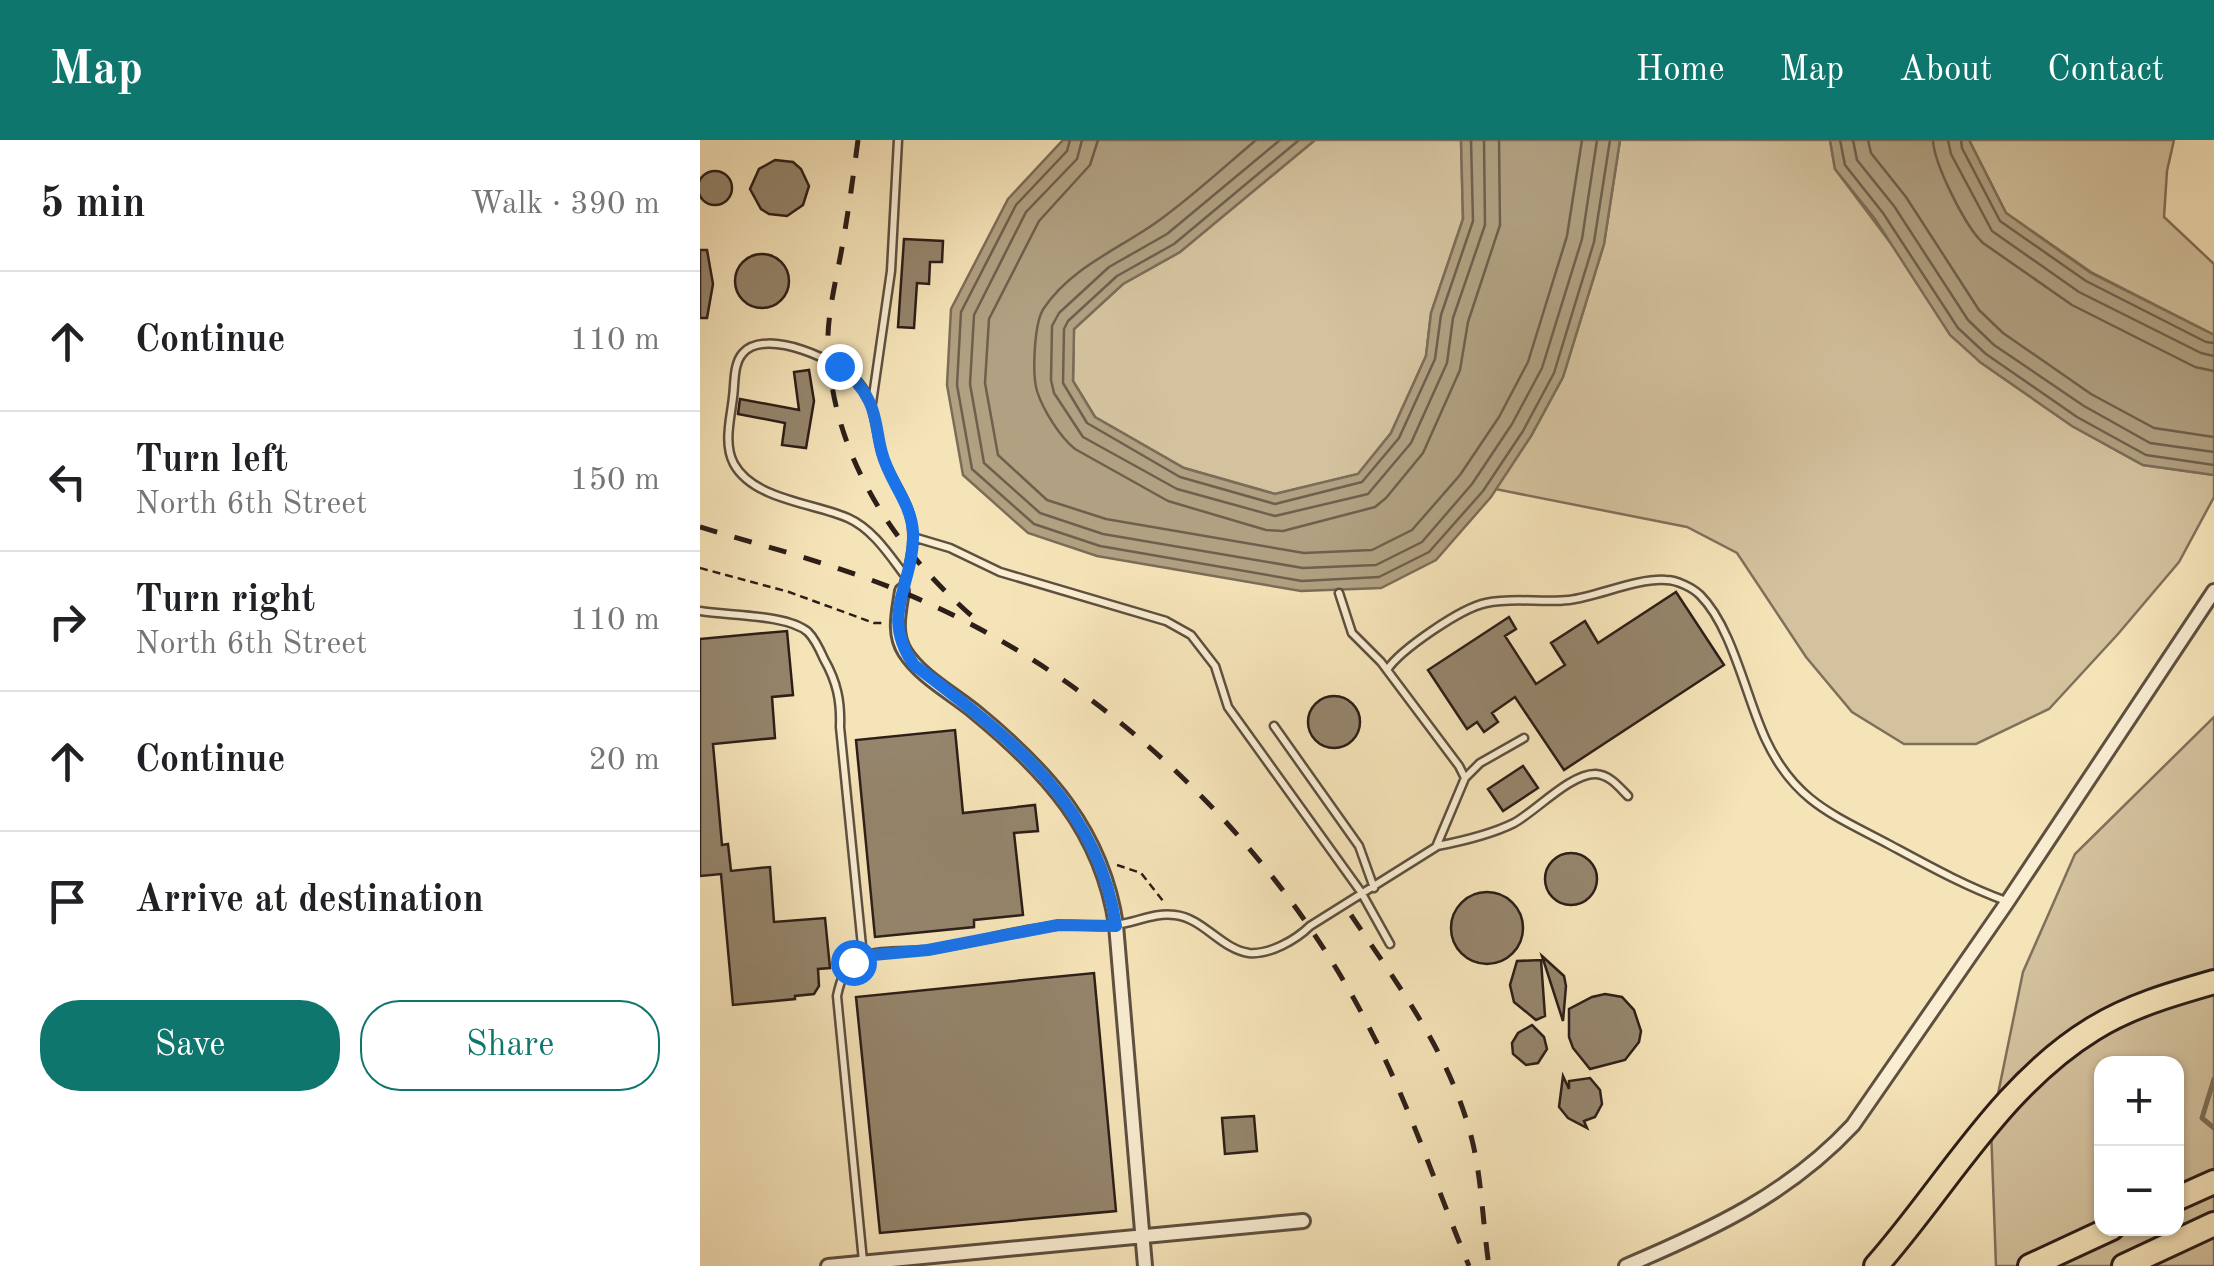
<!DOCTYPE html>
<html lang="en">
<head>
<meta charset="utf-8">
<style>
  body { margin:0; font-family:"Old Standard TT",serif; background:#f6f6f6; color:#202124 }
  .controls { position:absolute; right:30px; bottom:30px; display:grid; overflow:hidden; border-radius:20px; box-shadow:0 2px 8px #0004 }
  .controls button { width:90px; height:90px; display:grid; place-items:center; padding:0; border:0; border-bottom:2px solid #e0e0e0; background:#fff; color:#202124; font:50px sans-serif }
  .stop { position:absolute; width:30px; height:30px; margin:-22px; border:8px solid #1a73e8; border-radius:50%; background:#fff }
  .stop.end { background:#1a73e8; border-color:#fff; box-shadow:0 2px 10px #0008 }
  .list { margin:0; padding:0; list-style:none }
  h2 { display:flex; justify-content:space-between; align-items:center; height:130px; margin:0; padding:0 40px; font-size:42px }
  h2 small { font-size:32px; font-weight:400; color:#757577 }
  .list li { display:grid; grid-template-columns:65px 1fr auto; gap:30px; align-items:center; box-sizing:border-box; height:140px; padding:0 40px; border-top:2px solid #e0e0e0 }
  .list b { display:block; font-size:38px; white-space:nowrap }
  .list p { margin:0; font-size:32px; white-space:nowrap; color:#757577 }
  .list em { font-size:32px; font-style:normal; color:#757577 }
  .actions { display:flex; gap:20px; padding:30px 40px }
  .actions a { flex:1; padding:22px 0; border:2px solid #0f766e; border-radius:40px; text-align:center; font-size:35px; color:#0f766e }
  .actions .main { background:#0f766e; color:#fff }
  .icon { flex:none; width:55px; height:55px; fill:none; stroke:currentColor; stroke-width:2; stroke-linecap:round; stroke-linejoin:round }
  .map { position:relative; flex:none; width:1514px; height:1126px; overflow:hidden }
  header { display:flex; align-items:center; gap:60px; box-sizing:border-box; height:140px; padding:0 50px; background:#0f766e; color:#fff }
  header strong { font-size:48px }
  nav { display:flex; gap:55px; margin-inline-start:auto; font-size:35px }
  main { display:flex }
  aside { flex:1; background:#fff }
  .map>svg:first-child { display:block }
  .green { fill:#d4c29e; stroke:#80705b; stroke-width:2.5; fill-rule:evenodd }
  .water { fill:#b1a182; stroke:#7c6d58; stroke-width:2.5 }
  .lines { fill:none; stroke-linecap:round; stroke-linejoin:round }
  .shore { stroke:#6e604d; stroke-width:2.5 }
  .stream { stroke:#7c6d58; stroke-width:5 }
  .building { fill:#95856c; stroke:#2c1e18; stroke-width:2.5 }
  .lane-casing { stroke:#5e5040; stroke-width:11 }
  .street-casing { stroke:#5e5040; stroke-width:18 }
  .highway-casing { stroke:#2c1e18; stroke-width:28 }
  .path { stroke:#2c1e18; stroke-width:2.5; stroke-dasharray:8 5; stroke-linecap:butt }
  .lane { stroke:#f9edd2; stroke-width:6 }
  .street { stroke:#f9edd2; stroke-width:12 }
  .highway { stroke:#f6e4b9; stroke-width:22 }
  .rail { stroke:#2c1e18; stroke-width:5; stroke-dasharray:18 18; stroke-linecap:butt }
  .route { stroke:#1a73e8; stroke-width:12 }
</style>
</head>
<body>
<header>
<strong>Map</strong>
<nav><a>Home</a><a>Map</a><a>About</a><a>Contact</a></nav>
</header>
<main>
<aside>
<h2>5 min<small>Walk · 390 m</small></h2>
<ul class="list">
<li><svg class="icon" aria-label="ahead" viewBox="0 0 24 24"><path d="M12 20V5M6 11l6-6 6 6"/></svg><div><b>Continue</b></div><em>110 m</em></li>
<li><svg class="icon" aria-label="left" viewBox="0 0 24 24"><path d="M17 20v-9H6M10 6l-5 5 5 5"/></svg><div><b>Turn left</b><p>North 6th Street</p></div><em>150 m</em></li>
<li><svg class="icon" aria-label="right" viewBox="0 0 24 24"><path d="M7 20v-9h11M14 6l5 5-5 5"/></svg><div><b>Turn right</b><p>North 6th Street</p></div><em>110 m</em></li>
<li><svg class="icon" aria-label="ahead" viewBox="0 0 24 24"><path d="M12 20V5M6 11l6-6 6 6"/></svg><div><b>Continue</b></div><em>20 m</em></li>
<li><svg class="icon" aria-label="arrive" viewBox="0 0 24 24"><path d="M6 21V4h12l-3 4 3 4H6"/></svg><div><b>Arrive at destination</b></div></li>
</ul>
<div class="actions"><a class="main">Save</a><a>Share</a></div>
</aside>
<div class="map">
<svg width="1514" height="1126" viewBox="0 0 1514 1126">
  <rect width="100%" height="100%" fill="#f6e4b9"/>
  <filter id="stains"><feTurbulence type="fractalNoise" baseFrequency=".002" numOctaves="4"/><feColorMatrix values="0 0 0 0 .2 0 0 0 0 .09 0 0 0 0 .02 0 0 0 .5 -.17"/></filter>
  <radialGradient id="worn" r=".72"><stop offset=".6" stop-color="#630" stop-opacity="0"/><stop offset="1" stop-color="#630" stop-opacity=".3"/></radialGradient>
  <!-- green -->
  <path class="green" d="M615,0H761L763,79L731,173L726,216L691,293L658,334L575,354L484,328L395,277L373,241L374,189L423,144L480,112Z
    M920,0H1130L1135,29L1280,222L1372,286L1443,325L1514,335V357L1479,422L1418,494L1349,569L1276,604H1204L1152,572L1106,517L1037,413L987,387L795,349L831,296L863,237L904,104Z
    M1269,0H1474L1467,31L1464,77L1514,124V195L1391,132L1306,73Z
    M1514,577V1126H1296L1291,988L1323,832L1375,714ZM1402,924H1476V1088H1402Z"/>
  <!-- water -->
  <path class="water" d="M363,0H615L480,112L423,144L374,189L373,241L395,277L484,328L575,354L658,334L691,293L726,216L731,173L763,79L761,0H920L904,104L863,237L831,296L791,357L736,420L681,448L601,451L397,416L328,393L263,335L247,245L251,169L308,59Z
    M1130,0H1269L1306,73L1391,133L1514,195V335L1443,325L1372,286L1280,222L1250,195L1175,79L1135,29Z"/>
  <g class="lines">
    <!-- shore -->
    <path class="shore" d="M370,0L367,11L316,65L261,172L257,245L272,329L334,384L400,406L602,441L679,437L729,412L783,351L823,291L854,233L894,102L910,0
      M382,0L377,19L326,72L274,175L270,244L284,323L340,373L403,394L603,428L676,425L722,402L772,344L812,284L842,228L882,99L897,0
      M398,0L390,25L339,81L289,179L285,243L298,315L347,360L406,379L604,413L672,410L712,390L760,335L799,277L828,222L867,96L882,0
      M556,0C525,26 494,55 461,79C422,108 372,126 344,168C334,182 332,234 337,251C343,270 360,297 375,309L468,361L566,390L583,391L675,367L686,358L723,313L760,230L768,182L800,85L799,0
      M580,0L467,94L409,127L359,173L352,186L351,240L354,253L383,297L477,349L575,376L668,354L711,303L747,223L753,178L785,85L784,0
      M599,0L474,104L417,136L368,181L364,189L363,243L387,283L480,337L575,364L662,342L699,298L735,219L741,175L773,81L771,0
      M1140,0L1145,25L1183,73L1258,188L1286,214L1377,277L1446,315L1514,325
      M1153,0L1157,20L1194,66L1268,180L1294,205L1384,266L1450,303L1514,312
      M1168,0L1171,13L1206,57L1279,170L1303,193L1391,254L1454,288L1514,297
      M1233,0C1234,24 1265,86 1283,103L1372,165L1495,227L1514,231
      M1248,0L1251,14L1292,91L1379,152L1501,213L1514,216
      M1261,0L1262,8L1300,81L1386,141L1506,202L1514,203"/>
    <!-- stream -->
    <path class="stream" d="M1514,939L1502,978L1514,988"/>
  </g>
  <!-- building -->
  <path class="building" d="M75,20L93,22L101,29L109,46L103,65L87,76L69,74L61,69L50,49L59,29Z
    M-2 48a17 17 0 1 1 34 0a17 17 0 1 1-34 0Z
    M204,99L243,101L242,122H230L229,144L217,143L214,188L198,187Z
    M0,110H7L13,144L7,178H0Z
    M35 141a27 27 0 1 1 54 0a27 27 0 1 1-54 0Z
    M109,230L114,261L106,308L82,305L85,283L38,274L40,259L99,270L94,232Z
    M976,452L1024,525L864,630L815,557L792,573L798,582L784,592L777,582L767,589L728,530L809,477L816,489L805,496L836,544L865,525L851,503L885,481L898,503Z
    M87,491L93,555L72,557L75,598L13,604L22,705L28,704L31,731L70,727L74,782L125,778L130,828L118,829L119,846L114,854L95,856V859L33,865L21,734L0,736V499Z
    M608 582a26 26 0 1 1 52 0a26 26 0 1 1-52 0Z
    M255,590L263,673L335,665L338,691L314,693L323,775L274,780V787L175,797L156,600Z
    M823,626L838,648L803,671L788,649Z
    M845 739a26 26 0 1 1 52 0a26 26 0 1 1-52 0Z
    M751 788a36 36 0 1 1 72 0a36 36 0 1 1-72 0Z
    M842,816L864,836L866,846L863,881Z
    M841,820L845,876L836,880L814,862L810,845L817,821Z
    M394,833L416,1071L180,1093L156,857Z
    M905,854L922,857L934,870L941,891L939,902L925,920L890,929L873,908L869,897V869L892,857Z
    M832,885L844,897L847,909L838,923L826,925L813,914L812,903L818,893Z
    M863,936L869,949V941L890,938L900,950L902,964L895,977L884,981L887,988L868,978L859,967Z
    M554,976L557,1011L525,1014L522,978Z"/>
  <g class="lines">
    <!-- lane casing -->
    <g class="lane-casing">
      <path id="lane" d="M172,263L191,131L198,0
        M213,397L250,408L300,432L466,481L491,495L515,526L528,567L661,752L690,804
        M202,450C211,421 219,392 205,362C198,346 187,331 182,314C175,289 176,264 159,243C141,221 66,187 43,213C33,224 35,243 33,257C31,277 23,304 34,324C54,360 114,363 148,378C173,389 190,416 206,437
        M639,453L652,493L681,522L759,626L765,638
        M0,471C28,476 87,474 108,492C115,499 120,510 124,519C137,542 141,561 140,587L163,816
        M687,530C700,510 761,468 786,463C813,457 842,463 869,460C899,456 937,438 966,440C977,440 993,448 1000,455C1033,488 1046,558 1066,600C1095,662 1134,675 1190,705C1229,726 1265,746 1306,761
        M574,586L659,706L674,748
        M737,706C763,701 790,695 814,683C836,671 871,633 896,634C910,635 919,647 928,656
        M163,1121L137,856C140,842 145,824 159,818C177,809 207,812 227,810C270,804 311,791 354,786C374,783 395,788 415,785C435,783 454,772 475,775C503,778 521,809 549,813C569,815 596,800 610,786L736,707L765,638L780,623L824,598"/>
    </g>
    <!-- street casing -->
    <g class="street-casing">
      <path id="street" d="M202,451C199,472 193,493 205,512C221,537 252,553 275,572C347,631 402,691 416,785L445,1126
        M128,1126L603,1081
        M926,1126C1011,1090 1089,1054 1153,985L1306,764L1514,451"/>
    </g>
    <!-- highway casing -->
    <g class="highway-casing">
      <path id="highway" d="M1476,1059L1514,1042
        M1176,1126C1246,1047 1300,946 1393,889C1430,866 1472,854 1514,842
        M1330,1126L1412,1088
        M1424,1126L1514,1084"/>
    </g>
    <!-- path -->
    <path class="path" d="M0,428L89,452L174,483H185
      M417,725L441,733L463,761"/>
    <!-- lane -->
    <use href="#lane" class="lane"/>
    <!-- street -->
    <use href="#street" class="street"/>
    <!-- highway -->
    <use href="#highway" class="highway"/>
    <!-- rail -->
    <path class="rail" d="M158,0C153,38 148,75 141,113C136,140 129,168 128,195C127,307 191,406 273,477
      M0,387C67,407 137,425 202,452C402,534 577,702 673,895C711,969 737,1049 769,1126
      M651,775C700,848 753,918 773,1004C782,1043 783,1086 789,1126"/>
  </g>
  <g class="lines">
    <!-- route -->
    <path class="route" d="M139,226C152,237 162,246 169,261C177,276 177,296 182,313C189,341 211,362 213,392C215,445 178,474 214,525C307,596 398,662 416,786L358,785L228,810L162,816L153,822"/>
  </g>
  <rect width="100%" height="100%" filter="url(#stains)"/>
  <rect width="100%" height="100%" fill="url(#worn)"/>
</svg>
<div class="controls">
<button>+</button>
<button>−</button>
</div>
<div class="stop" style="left:153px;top:822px"></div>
<div class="stop end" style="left:139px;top:226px"></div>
</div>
</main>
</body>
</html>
